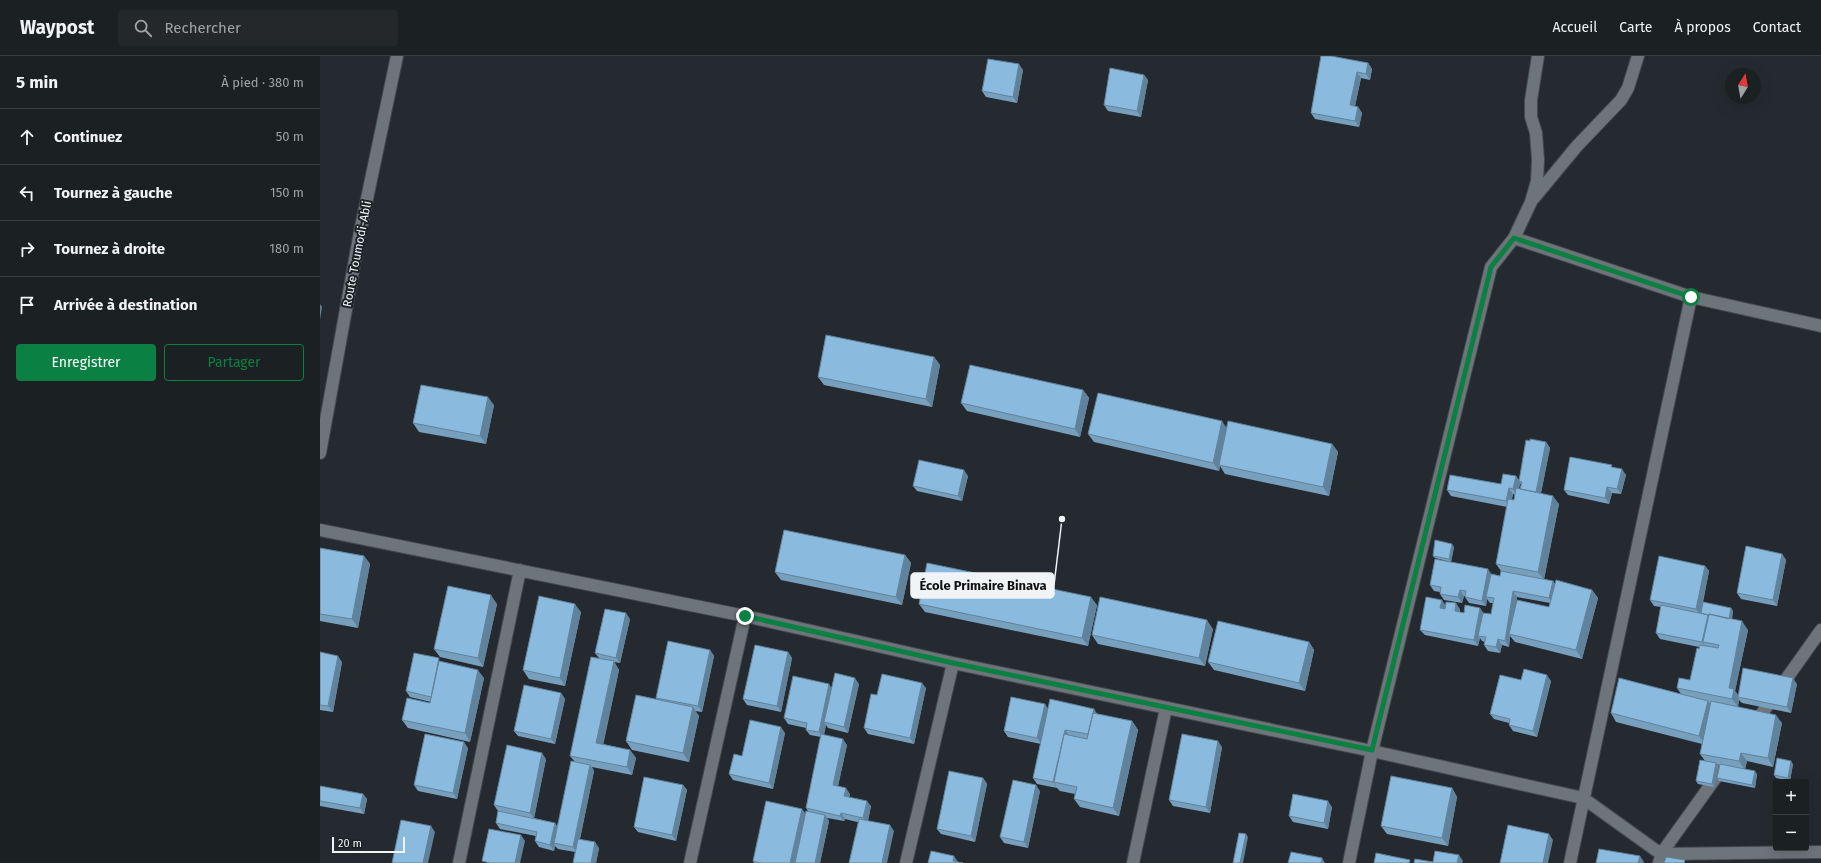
<!DOCTYPE html>
<html lang="fr">
<head>
<meta charset="utf-8">
<style>
  body { margin:0; font-family:"Fira Sans",sans-serif; background:#24282b; color:#f1f3f6 }
  .controls { position:absolute; right:12px; bottom:12px; display:grid; overflow:hidden; border-radius:4px; box-shadow:0 4px 16px #0002 }
  .controls button { width:36px; height:36px; display:grid; place-items:center; padding:0; border:0; border-bottom:1px solid #393e41; background:#1b2023; color:#f1f3f6; font:20px sans-serif }
  .compass { position:absolute; left:1405px; top:12px; width:36px; height:36px; border-radius:50%; background:#1b2023; box-shadow:0 4px 16px #0002; rotate:11deg }
  .scale { position:absolute; left:12px; bottom:10px; width:73px; box-sizing:border-box; padding-left:4px; border:2px solid #f0f4f7; border-top:0; font-size:11px; line-height:14px; white-space:nowrap; color:#f0f4f7; -webkit-text-stroke:3px #1b2125; paint-order:stroke }
  .stop { position:absolute; width:12px; height:12px; margin:-9px; border:3px solid #0b8043; border-radius:50%; background:#fff }
  .stop.end { background:#0b8043; border-color:#fff; box-shadow:0 1px 4px #0008 }
  .list { margin:0; padding:0; list-style:none }
  h2 { display:flex; justify-content:space-between; align-items:center; height:52px; margin:0; padding:0 16px; font-size:17px }
  h2 small { font-size:13px; font-weight:400; color:#a0a3a6 }
  .list li { display:grid; grid-template-columns:26px 1fr auto; gap:12px; align-items:center; box-sizing:border-box; height:56px; padding:0 16px; border-top:1px solid #393e41 }
  .list b { display:block; font-size:15px; white-space:nowrap }
  .list em { font-size:13px; font-style:normal; color:#a0a3a6 }
  .actions { display:flex; gap:8px; padding:12px 16px }
  .actions a { flex:1; padding:9px 0; border:1px solid #0b8043; border-radius:4px; text-align:center; font-size:14px; color:#0b8043 }
  .actions .main { background:#0b8043; color:#fff }
  .icon { flex:none; width:22px; height:22px; fill:none; stroke:currentColor; stroke-width:2; stroke-linecap:round; stroke-linejoin:round }
  .map { position:relative; flex:none; width:1501px; height:807px; overflow:hidden }
  header { display:flex; align-items:center; gap:24px; box-sizing:border-box; height:56px; padding:0 20px; background:#1b2023; border-bottom:1px solid #393e41 }
  header strong { font-size:19px }
  nav { display:flex; gap:22px; margin-inline-start:auto; font-size:14px }
  .search { width:280px; height:36px; background:#24282b; display:flex; align-items:center; gap:10px; box-sizing:border-box; padding:0 14px; border-radius:4px; color:#a0a3a6; font-size:15px }
  main { display:flex }
  aside { flex:1; background:#1b2023 }
  .map>svg:first-child { display:block }
  .lines { fill:none; stroke-linecap:round; stroke-linejoin:round }
  .minor-casing { stroke:#43494d; stroke-width:14 }
  .tertiary-casing { stroke:#43494d; stroke-width:14 }
  .minor { stroke:#6d747a; stroke-width:12 }
  .tertiary { stroke:#6d747a; stroke-width:12 }
  .wall { fill:#77a0bf; fill-rule:evenodd }
  .shaded-wall { fill:#61829b }
  .building { fill:#8abade; stroke:#61829b }
  .route { stroke:#0b8043; stroke-width:5 }
  .labels { text-anchor:middle; stroke-width:4; stroke-linejoin:round; paint-order:stroke }
  .street-label { font-size:12px; fill:#f0f4f7; stroke:#1b2125 }
  .leader { fill:none; stroke:#f0f4f7; stroke-width:1.5 }
  .callout-dot { fill:#f0f4f7; stroke:#1b2125; stroke-width:1.5 }
  .callout { fill:#f0f4f7; stroke:#f0f4f7; stroke-width:1.5 }
  .callout-label { font-size:13px; text-anchor:middle; font-weight:bold; fill:#111 }
</style>
</head>
<body>
<header>
<strong>Waypost</strong>
<div class="search"><svg class="icon" aria-label="search" viewBox="0 0 24 24"><circle cx="10" cy="10" r="6"/><path d="M15 15l6 6"/></svg>Rechercher</div>
<nav><a>Accueil</a><a>Carte</a><a>À propos</a><a>Contact</a></nav>
</header>
<main>
<aside>
<h2>5 min<small>À pied · 380 m</small></h2>
<ul class="list">
<li><svg class="icon" aria-label="ahead" viewBox="0 0 24 24"><path d="M12 20V5M6 11l6-6 6 6"/></svg><div><b>Continuez</b></div><em>50 m</em></li>
<li><svg class="icon" aria-label="left" viewBox="0 0 24 24"><path d="M17 20v-9H6M10 6l-5 5 5 5"/></svg><div><b>Tournez à gauche</b></div><em>150 m</em></li>
<li><svg class="icon" aria-label="right" viewBox="0 0 24 24"><path d="M7 20v-9h11M14 6l5 5-5 5"/></svg><div><b>Tournez à droite</b></div><em>180 m</em></li>
<li><svg class="icon" aria-label="arrive" viewBox="0 0 24 24"><path d="M6 21V4h12l-3 4 3 4H6"/></svg><div><b>Arrivée à destination</b></div></li>
</ul>
<div class="actions"><a class="main">Enregistrer</a><a>Partager</a></div>
</aside>
<div class="map">
<svg width="1501" height="807" viewBox="0 0 1501 807">
  <rect width="100%" height="100%" fill="#242a2f"/>
  <g class="lines">
    <!-- minor casing -->
    <g class="minor-casing">
      <path id="minor" d="M1218,0L1211,44V61L1216,77L1218,104L1217,125L1211,146L1194,182L1371,241L1501,270
        M1214,142L1257,90L1301,44L1308,32L1318,0
        M0,474L425,560L633,607L1052,695L1263,742L1341,798L1501,796
        M1433,670L1501,574
        M139,807L200,514
        M370,807L425,560
        M586,807L633,607
        M813,807L846,652
        M1029,807L1052,695L1171,211L1194,182
        M1250,807L1371,241
        M1339,807L1341,798L1407,706"/>
    </g>
    <!-- tertiary casing -->
    <g class="tertiary-casing">
      <path id="tertiary" d="M0,397L40,176L77,0"/>
    </g>
    <!-- minor -->
    <use href="#minor" class="minor"/>
    <!-- tertiary -->
    <use href="#tertiary" class="tertiary"/>
  </g>
  <!-- wall -->
  <path class="wall" d="M1001,0L1048,7L1052,13L1050,24L1041,22L1035,50L1038,51L1042,57L1039,71L995,63L991,57Z
    M703,14L697,47L666,41L662,35Z
    M824,19L828,24L821,61L788,55L784,49Z
    M614,301L620,309L612,351L504,329L498,321Z
    M763,334L769,342L760,381L647,355L641,347Z
    M174,349L166,388L99,376L93,367Z
    M907,372L1012,388L1018,396L1009,440L905,418L900,410L899,415L774,386L768,378Z
    M1226,386L1230,392L1221,437L1239,448L1224,523L1233,525L1235,528L1272,534L1278,542L1262,603L1195,586L1190,580L1189,591L1182,589L1180,597L1168,595L1164,589L1165,586L1162,585L1160,582L1158,590L1105,579L1100,574L1125,549L1140,553V556L1144,557L1160,552L1163,557L1171,558L1173,547H1170L1167,543L1166,550L1149,547L1145,541V540H1144L1142,547L1124,544L1120,538V536L1114,535L1110,529L1171,518L1180,520L1181,515L1176,508L1187,451L1131,440L1127,434L1181,428L1196,420L1199,424ZM1200,427L1201,429L1200,433H1201H1199ZM1193,438L1195,439L1194,444L1192,443ZM1197,541L1230,547L1229,551H1195Z
    M1293,411L1306,419L1301,438L1292,437L1289,448L1248,439L1244,434Z
    M648,420L642,445L597,435L593,430Z
    M1134,491L1131,506L1115,502L1113,500Z
    M0,492L44,500L50,508L38,572L0,565Z
    M1462,498L1466,504L1457,550L1421,543L1417,537Z
    M585,499L591,507L582,549L461,524L455,516Z
    M1385,510L1389,515L1381,557L1411,552L1413,555L1412,563L1428,574L1415,635L1418,639L1477,628L1471,657L1422,647L1419,644L1418,651L1462,667L1453,711L1427,705L1425,713L1437,718L1435,732L1399,725L1397,722L1400,709L1397,708L1398,710L1394,731L1378,728L1376,725L1385,705L1380,698L1382,688L1296,666L1291,657L1361,638L1357,632L1370,624L1379,591L1340,583L1336,577L1341,551L1334,550L1330,544Z
    M177,548L163,611L120,601L114,593Z
    M599,548L777,549L768,590L605,556Z
    M261,556L245,630L209,623L203,614Z
    M310,563L300,607L294,606L299,614L283,688L310,694L316,702L312,719L272,711L274,715L260,783L279,792L276,807H253L255,796L238,793L235,790L234,795L219,791L215,785L216,780L180,773L176,767L178,755L174,749L226,703L214,762L235,767L237,770L255,706L250,700L279,602L275,597Z
    M893,573L885,610L778,588L772,579Z
    M989,586L994,594L985,635L894,614L888,606Z
    M390,594L394,600L382,656L375,655L379,660L369,706L312,694L306,685L337,644L336,642Z
    M0,596L22,606L13,656L0,654Z
    M468,596L472,602L461,656L427,649L423,643Z
    M122,606L164,622L150,686L88,672L82,664L110,647L111,646L90,641L86,635Z
    M1201,624L1231,625L1217,681L1193,675L1189,669V667L1174,663L1170,658Z
    M539,628L528,677L508,672L506,669L504,679L527,689L518,730L530,738L529,741L551,750L548,765L574,775L525,763L524,765L507,762L509,765L500,807H434L433,805L488,755L486,752L501,681L490,679L486,674V672L468,668L464,662L512,631Z
    M606,632L594,688L548,678L544,672L557,639Z
    M241,637L245,643L235,688L198,680L194,675Z
    M728,653L777,658L812,665L818,674L799,760L760,751L754,743L755,738L740,735L737,732L717,728L713,722L721,688L688,681L684,675Z
    M465,677L453,733L413,724L409,718L422,700Z
    M902,691L890,757L853,750L849,744Z
    M148,692L137,743L98,735L94,729Z
    M1473,708L1470,725L1456,722L1454,719Z
    M663,722L667,728L655,786L621,778L617,773Z
    M363,729L367,734L356,785L318,776L314,771Z
    M0,730L43,738L47,743L44,758L0,750Z
    M1132,732L1137,741L1128,790L1067,778L1061,770Z
    M720,735L708,792L684,787L680,781Z
    M1012,751L1008,773L973,766L969,760Z"/>
  <!-- shaded-wall -->
  <path class="shaded-wall" d="M1048,7L1052,13L1050,24L1046,18Z
    M699,8L703,14L697,47L693,41Z
    M1037,16L1041,22L1034,55L1030,49Z
    M824,19L828,24L821,61L817,55Z
    M1038,51L1042,57L1039,71L1035,65Z
    M0,248L2,251L0,264Z
    M614,301L620,309L612,351L606,343Z
    M763,334L769,342L760,381L755,373Z
    M168,341L174,349L166,388L160,380Z
    M902,365L908,374L899,415L893,407Z
    M1226,386L1230,392L1220,442L1216,436Z
    M1012,388L1018,396L1009,440L1003,431Z
    M1302,413L1306,419L1301,438L1297,433Z
    M644,414L648,420L642,445L638,440Z
    M1196,420L1200,427L1197,439L1193,433Z
    M1287,431L1292,437L1289,448L1285,442Z
    M1189,432L1193,438L1190,451L1186,445Z
    M1233,440L1239,448L1224,524L1218,516Z
    M1132,488L1134,491L1131,506L1129,503Z
    M1462,498L1466,504L1457,550L1453,544Z
    M585,499L591,507L582,549L576,541Z
    M44,500L50,508L38,572L32,563Z
    M1385,510L1389,515L1380,559L1376,553Z
    M1168,513L1172,519L1166,541L1167,543L1166,550L1162,545Z
    M1233,525L1237,531L1233,548L1229,542Z
    M1140,534L1144,540L1142,547L1138,541Z
    M1272,534L1278,542L1262,603L1256,594Z
    M1193,535L1197,541L1191,578H1189L1190,580L1189,591L1185,585Z
    M171,539L177,548L163,611L158,602Z
    M771,541L777,549L768,590L762,582Z
    M1122,544L1126,550L1124,558L1120,552Z
    M1136,547L1140,553L1139,561L1135,555Z
    M255,548L261,556L245,630L240,622Z
    M1160,552L1164,558L1158,580L1160,582L1158,590L1154,584Z
    M1411,552L1413,555L1411,568L1409,565Z
    M306,557L310,563L300,607L296,602Z
    M1388,559L1392,565L1383,586L1386,592L1382,586Z
    M887,564L893,573L885,610L879,602Z
    M1422,565L1428,574L1415,635L1420,641H1418L1419,644L1418,651L1412,643L1409,632Z
    M1178,583L1182,589L1180,597L1176,591Z
    M989,586L994,594L985,635L979,627Z
    M390,594L394,600L382,656L378,650Z
    M468,596L472,602L461,656L457,650Z
    M18,600L22,606L13,656L8,650Z
    M294,605L299,614L282,695L276,687Z
    M158,614L164,622L150,686L145,677Z
    M1227,619L1231,625L1217,681L1213,675Z
    M535,622L539,628L528,677L524,671Z
    M1473,622L1477,628L1471,657L1467,651Z
    M602,627L606,632L594,688L590,682Z
    M509,628L513,634L504,666L506,669L503,682L499,676Z
    M241,637L245,643L235,688L231,683Z
    M1388,645L1394,653L1385,688L1379,680Z
    M725,648L729,654L721,688L717,682Z
    M373,651L379,660L369,706L363,697Z
    M774,653L778,659L768,679Z
    M1456,659L1462,667L1453,711L1448,702Z
    M812,665L818,674L799,760L793,752Z
    M461,671L465,677L453,733L449,727Z
    M745,674L749,679L734,726L737,732L733,726Z
    M523,683L527,689L517,735L513,729Z
    M898,685L902,691L890,757L886,751Z
    M144,686L148,692L137,743L133,737Z
    M310,694L316,702L312,719L307,711Z
    M222,697L226,703L214,763L210,757Z
    M1421,697L1427,705L1425,714L1419,705Z
    M1471,705L1473,708L1470,725L1468,722Z
    M1396,707L1398,710L1394,731L1392,728Z
    M270,709L274,715L257,797L253,791Z
    M1435,715L1437,718L1435,732L1432,729Z
    M663,722L667,728L655,786L651,780Z
    M363,729L367,734L356,785L352,779Z
    M716,729L720,735L708,792L704,786Z
    M526,732L530,738L528,746L524,740Z
    M1132,732L1137,741L1128,790L1122,782Z
    M43,738L47,743L44,758L40,752Z
    M547,745L551,750L547,768L543,762Z
    M1008,745L1012,751L1008,773L1004,767Z
    M482,753L486,758L476,807H470Z
    M521,757L525,763L524,765L520,760Z
    M505,759L509,765L500,807H495Z
    M235,767L239,773L234,787L235,790L234,795L230,789Z
    M570,769L574,775L567,807H562Z
    M111,770L115,776L108,807H103Z
    M926,778L928,781L923,807H920Z
    M1229,778L1233,784L1228,807H1223Z
    M201,779L205,785L200,807H195Z
    M275,786L279,792L276,807H271Z
    M1139,799L1143,805L1142,807H1137Z
    M634,800L638,806L633,805Z
    M1320,800L1324,806L1323,807H1318Z
    M1002,802L1005,807H1001Z"/>
  <!-- building -->
  <path class="building" d="M1001,0H1011L1048,7L1046,18L1037,16L1030,49L1038,51L1035,65L991,57Z
    M668,3L699,8L693,41L662,35Z
    M790,12L824,19L817,55L784,49Z
    M506,279L614,301L606,343L498,321Z
    M650,309L763,334L755,373L641,347Z
    M101,329L168,341L160,380L93,367Z
    M778,337L902,365L893,407L768,378Z
    M908,365L1012,388L1003,431L899,409Z
    M1210,383L1226,386L1216,436L1200,433L1202,426L1199,425L1206,384L1210,385Z
    M1250,401L1292,409L1291,411L1302,413L1297,433L1287,431L1285,442L1244,434Z
    M599,404L644,414L638,440L593,430Z
    M1183,418L1196,420L1193,433L1189,432L1186,445L1127,434L1130,419L1181,428Z
    M1196,432L1233,440L1218,516L1176,508L1188,443L1194,444Z
    M464,474L585,499L576,541L455,516Z
    M1115,484L1132,488L1129,503L1113,500Z
    M1426,490L1462,498L1453,544L1417,537Z
    M0,492L44,500L32,563L0,558Z
    M1339,500L1385,510L1376,553L1330,544Z
    M1115,503L1168,513L1162,545L1145,541L1146,535L1140,534L1138,541L1120,538L1121,531L1110,529Z
    M607,507L771,541L762,582L599,548Z
    M1181,515L1233,525L1229,542L1193,535L1185,585L1178,583L1176,591L1164,589L1166,581L1158,580L1163,557L1171,558L1174,542L1166,541L1171,518L1180,520Z
    M1236,524L1272,534L1256,594L1189,578L1197,544L1229,551Z
    M128,530L171,539L158,602L114,593Z
    M219,540L255,548L240,622L203,614Z
    M780,541L887,564L879,602L772,579Z
    M1106,541L1122,544L1120,552L1125,553L1126,546L1136,547L1135,555L1144,557L1145,549L1160,552L1154,584L1100,574Z
    M1383,546L1411,552L1409,563L1389,558V560L1388,559L1381,557Z
    M1341,549L1388,559L1382,586L1336,577Z
    M285,553L306,557L296,602L275,597Z
    M1389,558L1422,565L1409,632L1414,633L1412,643L1357,632L1359,622L1370,624L1377,592L1379,593L1380,589L1398,592L1399,589L1383,586Z
    M898,565L989,586L979,627L888,606Z
    M348,585L390,594L378,650L336,642Z
    M435,589L468,596L457,650L423,643Z
    M0,596L18,600L8,650L0,649Z
    M94,597L119,602L111,641L86,635Z
    M271,601L294,605L276,687L310,694L307,711L250,700Z
    M119,605L158,614L145,677L82,664L87,642L110,647Z
    M1423,612L1473,622L1467,651L1418,641Z
    M1204,613L1227,619L1213,675L1189,669L1190,663L1170,658L1180,619L1201,624Z
    M515,617L535,622L524,671L504,666Z
    M562,618L602,627L590,682L544,672L551,638L557,639Z
    M473,620L509,628L499,676L486,674L487,667L464,662Z
    M1299,622L1388,645L1379,680L1291,657Z
    M204,629L241,637L231,683L194,675Z
    M316,639L373,651L363,697L306,685Z
    M691,641L725,648L717,682L684,675Z
    M730,643L774,653L768,678L745,674L733,726L713,722Z
    M1391,645L1456,659L1448,702L1421,697L1419,705L1380,698Z
    M773,657L812,665L793,752L754,743L757,731L734,726L744,678L767,683Z
    M430,664L461,671L449,727L409,718L414,698L422,700Z
    M105,678L144,686L133,737L94,729Z
    M501,678L523,683L513,729L526,732L524,740L547,745L543,762L521,757L520,760L486,752Z
    M862,678L898,685L886,751L849,744Z
    M187,689L222,697L210,757L174,749Z
    M1457,702L1471,705L1468,722L1454,719Z
    M1380,704L1396,707L1392,728L1376,725Z
    M251,705L270,709L253,791L234,787Z
    M1400,708L1435,715L1432,729L1397,722Z
    M629,715L663,722L651,780L617,773Z
    M1071,720L1132,732L1122,782L1061,770Z
    M324,721L363,729L352,779L314,771Z
    M693,724L716,729L704,786L680,781Z
    M0,730L43,738L40,752L0,745Z
    M973,738L1008,745L1004,767L969,760Z
    M446,745L482,753L470,807H441L433,805Z
    M178,755L235,767L230,789L215,785L217,776L176,767Z
    M486,755L505,759L495,807H475Z
    M539,763L570,769L562,807H529Z
    M81,764L111,770L103,807H72Z
    M1188,769L1229,778L1223,807H1180Z
    M169,773L201,779L195,807H170L162,805Z
    M919,777L926,778L920,807H913Z
    M258,783L275,786L271,807H253Z
    M1279,793L1320,800L1318,807H1276Z
    M611,795L634,800L633,805L643,807H608Z
    M1115,795L1139,799L1137,807H1094L1095,803L1113,806Z
    M971,796L1002,802L1001,807H968Z
    M1056,797L1090,804L1089,807H1054Z
    M1346,801L1365,804L1364,807H1344Z"/>
  <g class="lines">
    <!-- route -->
    <path class="route" d="M425,560L633,607L1052,694L1171,211L1194,182L1371,241"/>
  </g>
  <g class="labels">
    <!-- street labels -->
    <g class="street-label">
      <text transform="translate(37 198) rotate(-79)" y="4">Route Toumodi-Abli</text>
    </g>
  </g>
  <!-- callouts -->
  <path class="leader" d="M742 463L734 529"/>
  <circle class="callout-dot" cx="742" cy="463" r="4"/>
  <rect class="callout" x="591" y="517" width="143" height="25" rx="4"/>
  <g class="callout-label">
    <text x="663" y="534">École Primaire Binava</text>
  </g>
</svg>
<div class="controls">
<button>+</button>
<button>−</button>
</div>
<svg class="compass" viewBox="-18 -18 36 36"><path d="M0-13l5 13h-10z" fill="#e53935"/><path d="M0 13l5-13h-10z" fill="#a0a3a6"/></svg>
<div class="scale">20 m</div>
<div class="stop" style="left:1371px;top:241px"></div>
<div class="stop end" style="left:425px;top:560px"></div>
</div>
</main>
</body>
</html>
